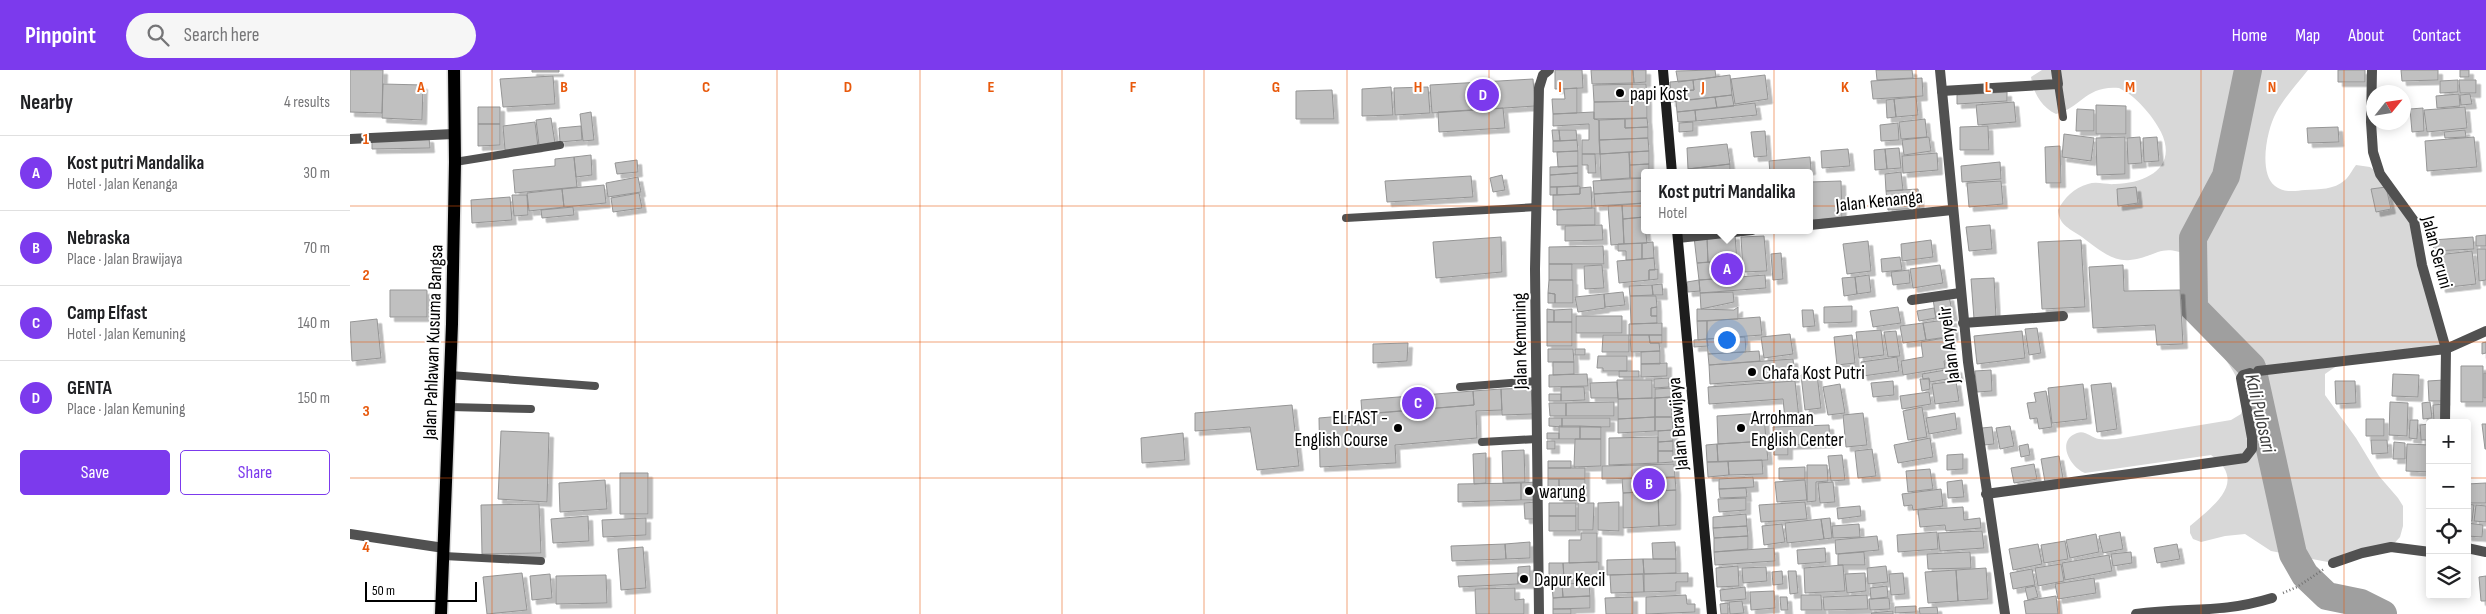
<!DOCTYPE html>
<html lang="en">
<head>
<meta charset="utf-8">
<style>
  body { margin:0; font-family:"Sofia Sans Condensed",sans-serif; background:#f6f6f6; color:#202124 }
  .controls { position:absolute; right:15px; bottom:15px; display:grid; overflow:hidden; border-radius:5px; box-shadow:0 2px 12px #0003 }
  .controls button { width:45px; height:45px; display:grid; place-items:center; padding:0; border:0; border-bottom:1px solid #e0e0e0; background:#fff; color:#202124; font:25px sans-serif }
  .compass { position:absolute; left:2016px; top:15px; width:45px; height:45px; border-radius:50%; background:#fff; box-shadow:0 2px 12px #0003; rotate:60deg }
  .scale { position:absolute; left:15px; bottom:12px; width:112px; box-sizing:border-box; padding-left:5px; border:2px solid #000; border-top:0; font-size:14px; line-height:18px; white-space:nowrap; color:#000; -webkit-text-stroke:4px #fff; paint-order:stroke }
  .you { position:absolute; left:1376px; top:269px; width:18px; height:18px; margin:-12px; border:4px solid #fff; border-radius:50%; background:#1a73e8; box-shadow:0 0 0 8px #1a73e833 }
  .badge { display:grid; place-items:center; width:32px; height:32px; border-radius:50%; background:#7c3aed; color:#fff; font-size:16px; font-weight:700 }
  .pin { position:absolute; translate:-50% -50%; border:2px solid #fff; box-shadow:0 1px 5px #0006 }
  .popup { position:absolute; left:1291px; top:99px; width:172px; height:65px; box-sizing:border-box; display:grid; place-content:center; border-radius:5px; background:#fff; filter:drop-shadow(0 1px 4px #0005); font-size:16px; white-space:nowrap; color:#757577 }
  .popup b { font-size:19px; color:#202124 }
  .popup::after { content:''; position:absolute; left:50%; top:100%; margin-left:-10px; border:10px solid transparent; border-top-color:#fff }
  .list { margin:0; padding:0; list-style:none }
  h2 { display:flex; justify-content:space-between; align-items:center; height:65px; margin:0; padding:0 20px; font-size:21px }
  h2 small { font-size:16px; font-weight:400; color:#757577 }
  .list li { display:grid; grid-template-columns:32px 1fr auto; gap:15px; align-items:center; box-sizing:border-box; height:75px; padding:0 20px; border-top:1px solid #e0e0e0 }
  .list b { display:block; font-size:19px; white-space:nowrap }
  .list p { margin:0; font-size:16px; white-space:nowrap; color:#757577 }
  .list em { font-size:16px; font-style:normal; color:#757577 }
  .actions { display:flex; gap:10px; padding:15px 20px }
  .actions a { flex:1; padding:11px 0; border:1px solid #7c3aed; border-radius:5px; text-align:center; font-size:18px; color:#7c3aed }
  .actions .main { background:#7c3aed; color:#fff }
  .icon { flex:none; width:28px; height:28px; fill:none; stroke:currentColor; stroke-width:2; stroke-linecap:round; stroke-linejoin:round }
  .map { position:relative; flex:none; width:2136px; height:544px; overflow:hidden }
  header { display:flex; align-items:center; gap:30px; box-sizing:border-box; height:70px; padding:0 25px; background:#7c3aed; color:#fff }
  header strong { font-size:24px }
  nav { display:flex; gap:28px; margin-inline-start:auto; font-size:18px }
  .search { width:350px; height:45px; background:#f6f6f6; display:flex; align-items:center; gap:12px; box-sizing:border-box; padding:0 18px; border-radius:28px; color:#757577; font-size:19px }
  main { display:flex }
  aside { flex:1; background:#fff }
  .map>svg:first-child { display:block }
  .green { fill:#d8d8d8 }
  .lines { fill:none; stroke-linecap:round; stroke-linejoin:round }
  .river { stroke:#9f9f9f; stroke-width:28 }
  .building { fill:#c0c0c0; stroke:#959595; filter:url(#shadow) }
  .primary-casing { stroke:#dbdbdb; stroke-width:15 }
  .path { stroke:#737373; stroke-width:2.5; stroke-dasharray:1 2.5; stroke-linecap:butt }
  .service { stroke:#515151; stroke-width:8 }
  .minor { stroke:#515151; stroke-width:10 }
  .tertiary { stroke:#515151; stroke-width:10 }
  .secondary { stroke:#1e1e1e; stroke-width:10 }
  .primary { stroke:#000; stroke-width:12 }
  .grid { fill:none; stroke:#e8590c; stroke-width:1; stroke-opacity:0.55 }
  .poi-dot { fill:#000; stroke:#fff; stroke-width:2 }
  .labels { text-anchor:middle; stroke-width:4; stroke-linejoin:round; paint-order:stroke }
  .poi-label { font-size:19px; fill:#000; stroke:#fff; text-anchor:start }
  .street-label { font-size:19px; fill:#000; stroke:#fff }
  .water-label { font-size:20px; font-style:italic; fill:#404040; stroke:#fff }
  .grid-label { font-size:16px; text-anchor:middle; font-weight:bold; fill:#e8590c; stroke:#fff; stroke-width:4; stroke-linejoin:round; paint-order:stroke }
</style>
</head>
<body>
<header>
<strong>Pinpoint</strong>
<div class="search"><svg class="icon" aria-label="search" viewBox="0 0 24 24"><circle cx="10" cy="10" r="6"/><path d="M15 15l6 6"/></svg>Search here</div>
<nav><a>Home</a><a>Map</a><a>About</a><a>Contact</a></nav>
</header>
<main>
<aside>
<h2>Nearby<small>4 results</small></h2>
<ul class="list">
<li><span class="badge">A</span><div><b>Kost putri Mandalika</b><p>Hotel · Jalan Kenanga</p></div><em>30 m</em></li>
<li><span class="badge">B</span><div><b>Nebraska</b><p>Place · Jalan Brawijaya</p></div><em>70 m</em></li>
<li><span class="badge">C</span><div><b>Camp Elfast</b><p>Hotel · Jalan Kemuning</p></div><em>140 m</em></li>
<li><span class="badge">D</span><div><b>GENTA</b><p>Place · Jalan Kemuning</p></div><em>150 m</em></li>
</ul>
<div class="actions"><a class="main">Save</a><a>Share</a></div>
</aside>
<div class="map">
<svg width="2136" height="544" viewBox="0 0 2136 544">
  <defs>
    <filter id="shadow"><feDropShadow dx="4.5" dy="4.5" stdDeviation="0" flood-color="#0004"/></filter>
  </defs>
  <rect width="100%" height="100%" fill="#fff"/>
  <!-- green -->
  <path class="green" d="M1692,0H1958C1946,15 1935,27 1926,43C1917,59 1908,103 1925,116C1934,123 1945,121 1955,120C1969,119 1984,120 1995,110C1999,107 2002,100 2006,95L2020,97L2030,104L2057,139L2096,279C2049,281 2016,274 1975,304V325L2006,368L2029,406L2048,428L2053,436V456L2050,467L2041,477L1983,493L1921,481L1895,464L1875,466L1851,472L1843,469L1840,463V456C1863,436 1899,412 1861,385L1735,403C1721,398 1705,371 1727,363C1736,360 1741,368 1749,369C1755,370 1760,369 1766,369L1881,350L1891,344C1903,304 1854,275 1844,238C1840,224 1843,203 1843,188C1811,171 1808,187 1780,190C1761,192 1746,177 1732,167C1721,159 1709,156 1708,140C1714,128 1724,118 1738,114C1747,111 1756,115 1765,114C1797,113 1828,97 1811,62C1802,45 1786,26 1769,18C1736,15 1731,38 1706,44C1691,37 1683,22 1681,7Z"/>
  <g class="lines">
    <!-- river -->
    <path class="river" d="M1898,0L1876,106L1843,168L1844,238L1902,297L1943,484L1955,505L1977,526L2011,533L2033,544"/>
  </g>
  <!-- building -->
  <path class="building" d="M0,0H33L32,43L0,42Z
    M182,0H209V2H182Z
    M1205,0H1232L1233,18L1205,19Z
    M1241,0H1283L1284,13L1242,14Z
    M1283,0H1296V12L1284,13Z
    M1365,0L1366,7L1328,12L1326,1Z
    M1526,0H1562L1563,8L1527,10Z
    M1988,0H2015V12H1988Z
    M2051,0H2088V10L2052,11Z
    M2110,0H2119V7H2110Z
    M1380,5L1382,25L1331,31L1330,21L1344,20L1343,10Z
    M1415,5L1418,29L1385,34L1381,9Z
    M203,6L205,34L153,37L150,9Z
    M1572,8L1573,26L1523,29L1521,11Z
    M1183,9L1185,36L1082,43L1080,15Z
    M1343,10L1344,20L1321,22L1320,12Z
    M2108,10V22L2090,23V11Z
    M2109,10H2126V23H2110Z
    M33,14L73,15L72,50L32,48Z
    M1296,14L1297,31L1244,32L1243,15Z
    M1041,17L1043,45L1012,46V19Z
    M1078,17L1080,43L1045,45L1044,18Z
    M1227,18V43L1203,44L1202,29H1215L1214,19Z
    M982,20L984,49H946V21Z
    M1330,21L1331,31L1321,32V22Z
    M1657,22V31L1607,34V25Z
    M2109,24L2110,36L2087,38L2086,26Z
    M2120,24L2122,34L2111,35L2110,25Z
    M1382,25L1384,36L1367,38L1365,27Z
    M1365,27L1367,38L1327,42L1326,31Z
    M1566,27L1568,45L1546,47L1544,29Z
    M1544,29L1546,47L1537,48L1536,30Z
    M1297,31V48L1244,49V32Z
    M1664,32L1666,52L1628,55L1626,35Z
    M1405,33L1407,45L1346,51L1345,40Z
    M1746,35L1776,36V64H1746Z
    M128,37H150V54H128Z
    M2115,37L2117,58L2077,62L2074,40Z
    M1153,38L1155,58L1089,62L1088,42Z
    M2073,38L2074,61L2062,62L2060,39Z
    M1727,39L1744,40V61H1726Z
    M1345,40L1346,51L1328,52L1327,42Z
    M241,42L244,70L233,71L230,44Z
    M1244,42V49L1249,50L1250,84H1232V70H1239V54L1203,56V44Z
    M201,48L205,73L189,75L186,50Z
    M1297,48L1298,57L1275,58V49Z
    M1275,49V58L1298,57V68L1249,70V50Z
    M1575,49L1577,67L1551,69L1549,52Z
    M185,52L188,77L155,80L153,56Z
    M1343,52V61L1329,62V53Z
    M1548,53L1549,70L1531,71L1530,55Z
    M128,54H150V75L128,76Z
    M231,56L232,70L210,72L209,58Z
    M1638,56L1639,80H1610V57Z
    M1988,57L1989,72L1958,73L1957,58Z
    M1202,60H1209L1210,71H1203Z
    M1209,60H1226L1227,70L1210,71Z
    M2115,60L2116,67L2095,68L2094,62Z
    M1415,61L1417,86L1404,87L1401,62Z
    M1714,64L1744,68L1741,91L1712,87Z
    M1579,67L1581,81L1554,85L1552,70Z
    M1775,67V104L1747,105L1746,68Z
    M1790,67L1792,93L1778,94L1777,68Z
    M1807,67L1809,91L1794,92L1793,68Z
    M2124,67L2127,97L2077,101L2075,71Z
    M79,68L80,78L22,79V69Z
    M1298,68L1299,81L1250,84L1249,70Z
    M1227,70L1228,81L1203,82V71Z
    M1377,74L1380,94L1338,99L1337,78Z
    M1710,76L1711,113H1696L1695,77Z
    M1549,78L1551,98L1537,99L1535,79Z
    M1498,79L1500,96L1472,98L1471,81Z
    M1535,79L1537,99L1525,100L1524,80Z
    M1228,81V96L1208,97L1207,82Z
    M1299,81V94L1280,95L1279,82Z
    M1279,82L1280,108L1251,110L1250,84Z
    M1587,83L1588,100L1553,103L1552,86Z
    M1232,84H1245L1246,103H1238V95H1232Z
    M241,85L242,105L226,107L224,87Z
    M224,87L227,117L165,123L163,100L205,96V89Z
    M1460,87L1461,100L1420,103L1419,91Z
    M287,90L288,102L267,104L265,93Z
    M1650,92L1651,109L1612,112L1611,96Z
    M1299,94V103H1294V108H1280V95Z
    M1380,94V103H1339L1338,99Z
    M1228,96V103L1200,105V97Z
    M1551,102L1553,120L1536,121L1535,104Z
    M1228,103V116L1200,117V105Z
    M1152,105L1155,120L1143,122L1140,108Z
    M1121,106L1123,127L1037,132L1035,111Z
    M288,107L291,122L258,127L256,113Z
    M1294,108V121L1244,124L1243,111Z
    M1491,111L1492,148L1461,150L1460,112Z
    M1651,111L1653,134L1619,137L1617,113Z
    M254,115L256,133L214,137L212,119Z
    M1230,116V124L1207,125V117Z
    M1200,117H1207V125H1200Z
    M1241,117L1242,138L1203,140V125L1230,124V118Z
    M1786,117L1788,133L1768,136L1767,119Z
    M2036,117L2041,139L2026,142L2021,119Z
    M212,119L214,137L179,141L177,123Z
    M1568,119L1570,138L1538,140L1536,121Z
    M1293,121L1294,133L1245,136L1244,124Z
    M289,123L292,138L263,142L261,128Z
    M162,125H177L178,145L164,146Z
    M160,127L162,150L122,153L121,130Z
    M1294,133V147L1273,149L1272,135Z
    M1272,135L1274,174L1261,175L1258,136Z
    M223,137L224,145L192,148L191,140Z
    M1242,138H1245V155H1207V140Z
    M1294,147L1297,173L1274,174L1273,149Z
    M1252,155L1253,170L1215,171V156Z
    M1640,155L1642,179L1619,181L1616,157Z
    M1385,165L1387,191L1358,192L1357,167Z
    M2136,165V176H2126V166Z
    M1414,166L1417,201L1393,202L1391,167Z
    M1151,167L1152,202L1086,208L1083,172Z
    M1344,167H1357L1358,192L1347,193Z
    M2123,167L2124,179L2084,181L2083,170Z
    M1581,170L1583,187L1552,191L1551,174Z
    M1731,170L1735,237L1692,239L1688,172Z
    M1518,171L1521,201L1497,204L1493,174Z
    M1303,172L1304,188L1292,189V173Z
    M1292,173V189L1276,190V181H1268V174Z
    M1253,176L1254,194H1199V177Z
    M2127,179H2136V210L2129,211Z
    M2122,181L2126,214L2091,218L2087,185Z
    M1431,183L1433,209L1423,210L1421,184Z
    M1550,187L1552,200L1532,202L1531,189Z
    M1304,188L1305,200H1299V210L1269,213L1267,191Z
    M1389,190L1390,207L1366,209L1364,192Z
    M1364,192L1366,209L1349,210L1347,193Z
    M1199,194H1222V210H1199Z
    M1252,195L1254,218L1235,219L1234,196Z
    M1590,195L1593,213L1563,218L1560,199Z
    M1773,195L1774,221L1830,220L1833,274L1807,275L1805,255L1743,258L1739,197Z
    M1308,199V209L1299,210V200Z
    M1559,200L1560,213L1543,215L1541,202Z
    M1415,205L1416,218L1350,223L1349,210Z
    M1519,205L1521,222L1507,224L1505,207Z
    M1505,207L1507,224L1494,226L1492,208Z
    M1644,208L1646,248L1624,249L1621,209Z
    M1199,210H1223V233H1205V224L1198,223Z
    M1349,210L1350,221L1338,222L1337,212Z
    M1312,214L1313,225H1303L1302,215Z
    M1302,215L1303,225L1280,226L1279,216Z
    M40,220H77V247H40Z
    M1273,222L1275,235L1255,237L1254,224Z
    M1383,222L1384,232L1351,239L1350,223Z
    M1198,223L1205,224V233H1198Z
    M1254,224L1255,238L1228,242L1225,227Z
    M1280,226H1306L1307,237L1301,238V246H1307V253L1281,254Z
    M1599,226L1603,246L1586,249L1583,229Z
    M1502,236V252L1474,253V237Z
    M1307,237V246H1301V238Z
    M1388,237V249L1347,251V239L1384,240Z
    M1548,237L1551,253L1523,257L1520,241Z
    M1584,238L1586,248L1569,251L1567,241Z
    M1197,239L1204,240V252H1197Z
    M1222,239V252H1204V240Z
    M1452,240H1463L1465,256L1453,257Z
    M1226,246H1272V263H1226Z
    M1410,247L1412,265L1357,269V251Z
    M27,249L31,288L2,291L0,252Z
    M1602,249L1604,266L1576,270L1573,253Z
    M1347,251H1357V269L1348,270Z
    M1197,252H1222V276H1197Z
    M1312,253V265H1279V254Z
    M1573,253L1576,270L1553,273L1550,256Z
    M1687,258L1691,283L1679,285L1675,259Z
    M1531,260L1534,285L1509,288L1506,262Z
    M1546,261L1550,286L1538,287L1534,262Z
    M1672,261L1675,288L1627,294L1624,266Z
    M1440,264L1443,284L1414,288L1411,267Z
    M1253,265H1279V282H1252Z
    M1280,265H1299L1300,273H1309L1310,281L1281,282Z
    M1299,265H1312V273H1300Z
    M1502,265L1505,293L1487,295L1484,267Z
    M1395,267L1396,282L1358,284L1357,269Z
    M1600,267L1604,290L1594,291L1595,298L1553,305L1551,291L1573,287L1571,272Z
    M1357,269L1358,276L1344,277V270Z
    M2136,272V283L2132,284V273Z
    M1058,273L1057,291L1023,293V274Z
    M1198,279H1223L1224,292H1198Z
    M1225,279H1235V285H1225Z
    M1310,281V294H1291V282Z
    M1409,281L1410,291L1359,295L1358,284Z
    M1248,286H1277V301H1253V298H1247Z
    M1547,287L1549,301L1513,306L1511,292Z
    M1443,289L1445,308L1360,314L1359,295Z
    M1203,292H1224V304L1203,305Z
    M1317,293V306L1291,307V294Z
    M2111,296H2133V332H2111Z
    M1607,298L1609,307L1580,312L1579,308L1573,309L1572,304Z
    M1641,300L1642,321L1627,322L1625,301Z
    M1269,301H1289V307H1269Z
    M2134,303H2136V328H2134Z
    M1237,304L1238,316L1199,317V305Z
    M1467,304L1471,338L1455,340L1451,305Z
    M2043,304L2069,305L2068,327L2042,326Z
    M1319,308V317L1304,318V309Z
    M1570,309H1579L1580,319L1572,321Z
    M1267,310H1302V328L1268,329Z
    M2094,310L2095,331H2079L2078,311Z
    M1445,311L1449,348L1435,349L1433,329L1359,334L1358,317Z
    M1543,311L1544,325L1523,327L1521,313Z
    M1606,311L1609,331L1585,334L1582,314Z
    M1985,311H2005L2006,333L1986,334Z
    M1267,312L1268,328H1241L1240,313Z
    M1761,313L1767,359L1747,362L1741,315Z
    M1490,314L1495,343L1478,345L1473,317Z
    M1733,314L1737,349L1702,353L1698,318Z
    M1211,317H1234L1235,330L1211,331Z
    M1181,318L1183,344L1152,345L1151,319Z
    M1321,318V327L1305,328V319Z
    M1151,319L1152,340L1126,341L1127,368L1045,375L1046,393L970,397L969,348L1124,335L1123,321Z
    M1123,321L1124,335L1012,344L1011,330Z
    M1696,321L1702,357L1689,359L1687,348L1680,349L1677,333L1686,332L1684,323Z
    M1579,322L1581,334L1552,339L1550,326Z
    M1199,324H1211V331H1199Z
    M1321,327L1322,347H1305V328Z
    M1305,328V347L1268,349V329Z
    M1264,332V346H1216V333Z
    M2040,332L2058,333L2057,366L2039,365Z
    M2080,332L2082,348L2073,349L2072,333Z
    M1199,333H1216V346H1200Z
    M2094,334L2095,352H2084L2083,335Z
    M942,335L949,396L907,400L900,357L845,361V343Z
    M1572,337L1577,367L1558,370L1553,341Z
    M1414,343L1416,371L1368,374L1367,346Z
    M1513,343L1517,375L1496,377L1493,345Z
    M1605,343L1607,359L1579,364L1576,348Z
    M1305,347H1322L1323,360L1305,361Z
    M1305,347V361L1268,363V349Z
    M1199,348H1212V357L1199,356Z
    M1212,348H1260V357H1212Z
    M2016,349H2034V366H2016Z
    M2060,350H2068L2067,369L2059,368Z
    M2080,354V370H2071L2070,355Z
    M2132,354H2136V379H2135Z
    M1479,355L1480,373L1438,375V385H1424L1423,357Z
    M1209,356H1230V369H1209Z
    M1230,356L1251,357V369H1230Z
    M1660,356L1664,376L1650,379L1646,358Z
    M1642,357L1644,374L1634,375L1632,358Z
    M1323,360V371L1308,372V361Z
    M151,361L199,363L197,432L148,429Z
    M833,363L835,390L792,393L791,368Z
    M1197,363H1209V369H1197Z
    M1308,367V393L1259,395V368Z
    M1580,368L1583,387L1548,393L1544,375Z
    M1225,369H1251V396L1224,397Z
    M2021,370H2037L2038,383L2022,384Z
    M1197,371H1205V379H1197Z
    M1323,371V381H1308V372Z
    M1416,371L1418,390L1368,392L1367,374Z
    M2044,372L2055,373V389H2043Z
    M1367,374L1368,392H1357L1356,375Z
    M1678,374L1680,385L1671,387L1669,376Z
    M2057,374L2080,375V402L2056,401Z
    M1522,379L1526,406L1508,408L1505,381Z
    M1174,380L1175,412L1153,413L1152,381Z
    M1308,381H1323V392L1308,393Z
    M1136,383V413L1124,414L1123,384Z
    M1613,384V399L1597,400V385Z
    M1492,385L1495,410L1481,411L1478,386Z
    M1709,386L1713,408L1695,412L1691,389Z
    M1412,390L1413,404L1379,405L1378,391Z
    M1198,391H1221V398H1198Z
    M1378,391L1379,405L1358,407L1357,392Z
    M1324,394L1325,407L1252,409V396Z
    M1684,394L1687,409L1664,413L1661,398Z
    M1457,395H1477L1478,411L1466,412V431L1457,432Z
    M1455,397V409H1429V398Z
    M1198,398H1235V409H1198Z
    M1580,399L1583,419L1558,422L1556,401Z
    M270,403H298V444H270Z
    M1325,407L1326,420L1273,423L1272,409Z
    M1403,407L1404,417L1369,419V409Z
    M1198,409H1209V418H1198Z
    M1209,409H1235V431L1209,430Z
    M255,410L257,439L210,442L209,413Z
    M1455,410L1457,430L1427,432L1425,412Z
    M1612,410L1614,427L1598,428L1597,412Z
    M1186,412V430H1171V413Z
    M1483,412L1485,432L1470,433L1468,413Z
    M1171,413V430L1108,432V414Z
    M2136,413V433H2117V414Z
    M1396,418L1397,427L1370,428L1369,419Z
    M1591,419L1593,436L1563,440L1562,435L1554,436L1552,424Z
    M1326,420V455L1309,456L1308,421Z
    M1308,421L1309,456L1273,458V423Z
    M1396,428V440L1369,442L1368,429Z
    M1186,432V449H1175L1174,433Z
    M1269,432V461L1248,460V433Z
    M1455,432L1457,449L1411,452L1409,435Z
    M1199,433H1226V446H1199Z
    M1228,433H1244L1243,460H1228Z
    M189,434L191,483L132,484L131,435Z
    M2117,434L2124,435L2122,451H2117Z
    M2126,435L2136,436V452L2124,451Z
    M1510,436L1511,446L1488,449L1487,438Z
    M1613,437L1614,450L1630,448L1631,458L1596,461L1595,455L1570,457L1568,440Z
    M1396,444L1397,456L1363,458V447Z
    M238,446L239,471L203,473L201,449Z
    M1199,446H1226V461H1199Z
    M296,448V465L253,467L252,450Z
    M1480,448L1482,468L1474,469L1471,449Z
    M1471,449L1474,469L1437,473L1435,453Z
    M2117,453L2133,455L2132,467L2117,466Z
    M1432,454L1435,472L1414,475L1412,456Z
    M1509,454L1510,467L1483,468L1482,456Z
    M1397,456L1398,466L1364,468L1363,458Z
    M1632,461L1634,478L1590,481L1588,463Z
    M1587,462L1588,479L1548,482L1547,465Z
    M1770,462L1773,479L1753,483L1749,466Z
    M1231,463H1247V492L1219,493V470H1231Z
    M1746,464L1749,482L1720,488L1716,470Z
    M1398,466V479L1364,482V468Z
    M1527,466L1529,480L1486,484L1485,470Z
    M1715,471L1718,489L1694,493L1691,475Z
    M1180,472V488L1156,489L1155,474Z
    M1325,472L1326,489H1303L1302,473Z
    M1155,474L1156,489L1102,491L1101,476Z
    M1688,474L1692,494L1663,500L1659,479Z
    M1827,474L1830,489L1807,493L1804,478Z
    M293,477L296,518L271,520L268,479Z
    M1424,478L1425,491L1365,495L1364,482Z
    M1475,478L1476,492L1448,494L1447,480Z
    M1514,482L1515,495H1488V484Z
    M1620,482L1621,498L1578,499L1577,484Z
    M1781,482L1782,493L1763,496L1761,484Z
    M1759,485L1762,501L1715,510L1712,493Z
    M1293,489H1326V503L1294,504Z
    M1293,489L1294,504L1257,505V490Z
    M1249,492V508L1214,509L1213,493Z
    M1199,493H1213L1214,509L1199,510Z
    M1711,494L1714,511L1688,516L1685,498Z
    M1493,495L1495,521L1455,523L1454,498Z
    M1180,496V514H1168V497Z
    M1388,496L1389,516L1367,517L1366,498Z
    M1536,496L1538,512L1518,514L1517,498Z
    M1416,497L1417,511L1393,513L1392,498Z
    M1636,498L1638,529L1608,531L1606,500Z
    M1682,499L1685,515L1663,519L1660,503Z
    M1606,500L1608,531L1578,533L1575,502Z
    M1432,501L1433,514L1423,515L1422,502Z
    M1438,501H1446L1448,523L1440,524Z
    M172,503L177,540L137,544L133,507Z
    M1168,503V514L1109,517L1108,506Z
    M1338,503V512H1326V521L1294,522V504Z
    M1515,503L1516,521L1497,523L1495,504Z
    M1553,503L1555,524L1541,525L1539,504Z
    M200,504L202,528L182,530L180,506Z
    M1293,504L1294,522L1261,523L1260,505Z
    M256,505L257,533L206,534V506Z
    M2136,506V531H2131L2129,507Z
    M1744,508L1746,523L1708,529L1705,514Z
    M1239,513L1240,526L1213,527L1212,514Z
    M1202,514H1212L1213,527L1203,528Z
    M1537,516L1538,527L1521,529L1520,518Z
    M1685,516L1688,527L1678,530L1675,518Z
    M1395,517L1396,529L1371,531L1370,520Z
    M1165,518V530L1174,529V544H1126L1125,519Z
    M1424,521L1425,538L1401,540L1400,522Z
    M1336,525L1337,534H1345V542L1296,544V527Z
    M1451,525H1471L1472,540H1451Z
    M1517,525L1518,539L1474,540L1473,527Z
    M1240,526V538L1203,539V528Z
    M1706,526L1708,544H1676L1674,531Z
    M1283,527V544H1256L1255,528Z
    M1430,527H1437L1438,540H1431Z
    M1539,528L1540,539L1520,540L1519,529Z
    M1392,531L1394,543L1380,544L1379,532Z
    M1378,533V544H1371L1370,534Z
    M1566,536V542L1545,543V537Z
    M1587,537L1588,544H1570L1569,538Z
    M1203,539H1221V544H1203Z
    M1543,541V544H1522L1521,543Z"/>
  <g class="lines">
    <!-- primary casing -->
    <g class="primary-casing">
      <path id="primary" d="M91,544L102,254L105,92L104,0"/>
    </g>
    <!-- path -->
    <path class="path" d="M1933,523L1947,517L1974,499"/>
    <!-- service -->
    <path class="service" d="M1708,14L1713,47
      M105,92L210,75
      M996,148L1187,137
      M100,305L245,316
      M1110,317L1187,311
      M100,337L181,339
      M1132,372L1187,369
      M94,486L191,491"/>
    <!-- minor -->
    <path class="minor" d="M2022,0L2021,52L2023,82L2030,104L2064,151L2072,195L2096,279L2095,353
      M1592,21L1708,14L1706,0
      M1460,155L1602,140
      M1328,168L1402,160
      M1562,230L1610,223
      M1613,253L1713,246
      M1908,301L2096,279L2136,261
      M1636,424L1895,388L1902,379V368L1891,308L1893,305L1900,303
      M0,464L94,478
      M2117,478L2136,482
      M1983,493L2012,483L2041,477L2080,482
      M1189,544L1185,199L1189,18L1193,5L1199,0
      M1786,544C1837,537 1870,544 1922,528"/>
    <!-- tertiary -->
    <path class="tertiary" d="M1590,0L1618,292L1655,544
      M0,69L103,64"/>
    <!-- secondary -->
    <path class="secondary" d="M1313,0L1322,103
      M1327,160L1362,544"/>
    <!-- primary -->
    <use href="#primary" class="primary"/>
  </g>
  <!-- grid -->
  <path class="grid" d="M142,0V544M285,0V544M427,0V544M570,0V544M712,0V544M854,0V544M997,0V544M1139,0V544M1282,0V544M1424,0V544M1566,0V544M1709,0V544M1851,0V544M1994,0V544M0,136H2136M0,272H2136M0,408H2080M2117,408H2136"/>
  <!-- markers -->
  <g class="poi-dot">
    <circle cx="1270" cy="23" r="5"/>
    <circle cx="1402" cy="302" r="5"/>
    <circle cx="1048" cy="358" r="5"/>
    <circle cx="1391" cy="358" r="5"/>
    <circle cx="1179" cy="421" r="5"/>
    <circle cx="1174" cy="509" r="5"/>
  </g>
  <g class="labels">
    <!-- poi labels -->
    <g class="poi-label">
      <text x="1280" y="30">papi Kost</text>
      <text x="1412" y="309">Chafa Kost Putri</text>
      <text x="1038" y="354" text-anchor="end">ELFAST -<tspan x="1038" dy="22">English Course</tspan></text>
      <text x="1401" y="354">Arrohman<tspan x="1401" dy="22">English Center</tspan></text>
      <text x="1189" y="428">warung</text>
      <text x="1184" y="516">Dapur Kecil</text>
    </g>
    <!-- street labels -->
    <g class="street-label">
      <text transform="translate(1529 130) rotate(-6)" y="7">Jalan Kenanga</text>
      <text transform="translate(2088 182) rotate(75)" y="7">Jalan Seruni</text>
      <text transform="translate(1169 271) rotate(-91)" y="7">Jalan Kemuning</text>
      <text transform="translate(82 272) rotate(-88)" y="7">Jalan Pahlawan Kusuma Bangsa</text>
      <text transform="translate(1598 275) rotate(-97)" y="7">Jalan Anyelir</text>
      <text transform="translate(1327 354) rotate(-95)" y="7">Jalan Brawijaya</text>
    </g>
    <!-- water labels -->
    <g class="water-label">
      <text transform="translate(1911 343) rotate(77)" y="7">Kali Pulosari</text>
    </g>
  </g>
  <g class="grid-label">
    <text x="71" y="22">A</text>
    <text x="214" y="22">B</text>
    <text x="356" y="22">C</text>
    <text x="498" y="22">D</text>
    <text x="641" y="22">E</text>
    <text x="783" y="22">F</text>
    <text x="926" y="22">G</text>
    <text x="1068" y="22">H</text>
    <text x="1210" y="22">I</text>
    <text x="1353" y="22">J</text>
    <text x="1495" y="22">K</text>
    <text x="1638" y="22">L</text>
    <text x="1780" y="22">M</text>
    <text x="1922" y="22">N</text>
    <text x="16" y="74">1</text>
    <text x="16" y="210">2</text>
    <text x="16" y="346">3</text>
    <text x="16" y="482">4</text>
  </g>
</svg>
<div class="controls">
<button>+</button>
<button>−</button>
<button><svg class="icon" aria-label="locate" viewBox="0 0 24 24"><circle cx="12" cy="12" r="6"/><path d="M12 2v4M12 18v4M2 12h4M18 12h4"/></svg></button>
<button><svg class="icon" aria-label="layers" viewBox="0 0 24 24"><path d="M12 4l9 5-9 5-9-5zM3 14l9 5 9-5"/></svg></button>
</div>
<svg class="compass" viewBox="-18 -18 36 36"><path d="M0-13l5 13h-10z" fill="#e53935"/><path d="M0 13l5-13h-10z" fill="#757577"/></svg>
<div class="scale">50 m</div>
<div class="you"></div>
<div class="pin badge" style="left:1377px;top:199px">A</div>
<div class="popup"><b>Kost putri Mandalika</b>Hotel</div>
<div class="pin badge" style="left:1299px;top:414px">B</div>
<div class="pin badge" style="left:1068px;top:333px">C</div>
<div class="pin badge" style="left:1133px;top:25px">D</div>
</div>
</main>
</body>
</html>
